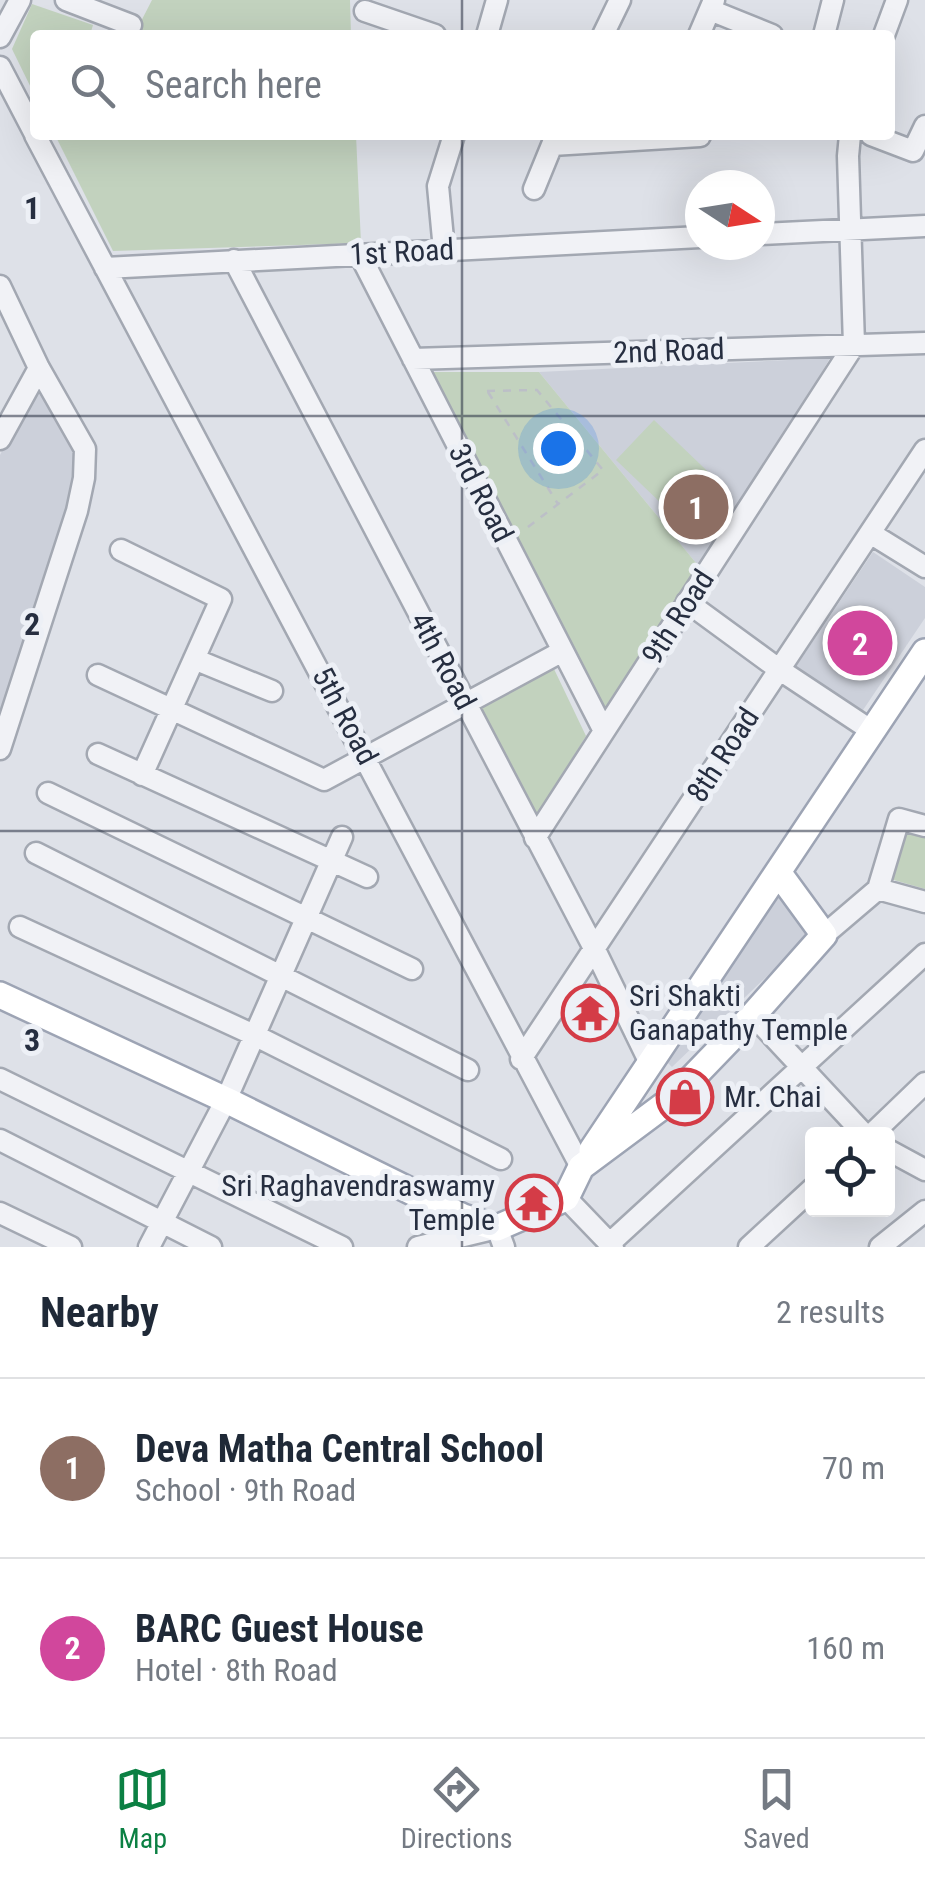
<!DOCTYPE html>
<html lang="en">
<head>
<meta charset="utf-8">
<style>
  body { margin:0; font-family:"Roboto Condensed",sans-serif; background:#f6f6f7; color:#1f2937 }
  .controls { position:absolute; right:30px; bottom:30px; display:grid; overflow:hidden; border-radius:10px; box-shadow:0 10px 40px #0002 }
  .controls button { width:90px; height:90px; display:grid; place-items:center; padding:0; border:0; border-bottom:2px solid #e0e1e3; background:#fff; color:#1f2937; font:50px sans-serif }
  .compass { position:absolute; left:685px; top:170px; width:90px; height:90px; border-radius:50%; background:#fff; box-shadow:0 10px 40px #0002; rotate:102deg }
  .you { position:absolute; left:558px; top:448px; width:35px; height:35px; margin:-25px; border:8px solid #fff; border-radius:50%; background:#1a73e8; box-shadow:0 0 0 15px #1a73e833 }
  .badge { display:grid; place-items:center; width:65px; height:65px; border-radius:50%; background:#0b8043; color:#fff; font-size:32px; font-weight:700 }
  .pin { position:absolute; translate:-50% -50%; border:5px solid #fff; box-shadow:0 2px 10px #0006 }
  .list { margin:0; padding:0; list-style:none }
  h2 { display:flex; justify-content:space-between; align-items:center; height:130px; margin:0; padding:0 40px; font-size:42px }
  h2 small { font-size:32px; font-weight:400; color:#747a83 }
  .list li { display:grid; grid-template-columns:65px 1fr auto; gap:30px; align-items:center; box-sizing:border-box; height:180px; padding:0 40px; border-top:2px solid #e0e1e3 }
  .list b { display:block; font-size:38px; white-space:nowrap }
  .list p { margin:0; font-size:32px; white-space:nowrap; color:#747a83 }
  .list em { font-size:32px; font-style:normal; color:#747a83 }
  .icon { flex:none; width:55px; height:55px; fill:none; stroke:currentColor; stroke-width:2; stroke-linecap:round; stroke-linejoin:round }
  .map { position:relative; flex:none; width:925px; height:1247px; overflow:hidden }
  .search { position:absolute; background:#fff; box-shadow:0 10px 40px #0002; left:30px; right:30px; top:30px; height:110px; display:flex; align-items:center; gap:25px; box-sizing:border-box; padding:0 35px; border-radius:10px; color:#747a83; font-size:38px }
  .sheet { height:490px; background:#fff }
  nav { display:flex; justify-content:space-around; align-items:center; box-sizing:border-box; height:140px; border-top:2px solid #e0e1e3; background:#fff; font-size:28px; color:#747a83 }
  nav a { display:grid; justify-items:center; gap:5px }
  nav .on { color:#0b8043 }
  .map>svg:first-child { display:block }
  .built { fill:#ccd0da }
  .green { fill:#c2d2be }
  .lines { fill:none; stroke-linecap:round; stroke-linejoin:round }
  .minor-casing { stroke:#a3a8b2; stroke-width:25 }
  .major-casing { stroke:#9da4b4; stroke-width:30 }
  .path { stroke:#bcbfc7; stroke-width:2.5; stroke-dasharray:8 8; stroke-linecap:butt }
  .minor { stroke:#f1f2f6; stroke-width:20 }
  .major { stroke:#fff; stroke-width:25 }
  .grid { fill:none; stroke:#262e40; stroke-width:2.5; stroke-opacity:0.55 }
  .labels { text-anchor:middle; stroke-width:10; stroke-linejoin:round; paint-order:stroke }
  .street-label { font-size:30px; fill:#262e40; stroke:#edf0f6 }
  .poi-label { font-size:30px; fill:#262e40; stroke:#edf0f6; text-anchor:start }
  .grid-label { font-size:32px; text-anchor:middle; font-weight:bold; fill:#262e40; stroke:#edf0f6; stroke-width:10; stroke-linejoin:round; paint-order:stroke }
</style>
</head>
<body>
<div class="map">
<svg width="925" height="1247" viewBox="0 0 925 1247">
  <rect width="100%" height="100%" fill="#dee1e8"/>
  <!-- built -->
  <path class="built" d="M830,358L780,445L701,569L539,372Z
    M40,381L76,451L77,477L0,732V455Z
    M873,552L925,587V618L861,713L795,668Z
    M776,893L809,936L672,1067L667,1062Z"/>
  <!-- green -->
  <path class="green" d="M152,0H350L351,35H134Z
    M32,4L93,25L90,35H35V96L12,49Z
    M55,135H356L361,243L113,251Z
    M425,372H539L701,569L604,714Z
    M654,420L725,488L687,528L616,460Z
    M554,669L586,736L533,822L476,709Z
    M901,827L925,834V889L887,878Z"/>
  <g class="lines">
    <!-- minor casing -->
    <g class="minor-casing">
      <path id="minor" d="M66,0L131,25
        M710,10L772,35
        M365,11L435,35
        M487,35L497,0
        M603,35L620,0
        M699,35L714,0
        M824,35L833,0
        M884,35L897,0
        M0,37L20,0
        M0,67L35,134
        M35,135L581,1167
        M556,135L552,145L700,136
        M871,135L913,151L925,126
        M534,189L552,145
        M760,234L925,226
        M444,250L438,186L454,135
        M360,255L604,731
        M234,260L595,950L650,1063
        M105,268L700,237
        M0,286L39,368L85,449L84,478L77,511L0,749
        M413,359L925,343
        M0,439L39,368
        M870,533L925,567
        M121,550L221,599L142,775
        M687,602L780,670L872,731
        M194,659L272,691
        M98,675L324,780L561,652
        M98,754L367,877
        M48,793L412,969
        M535,838L854,345L848,156L850,135
        M36,853L468,1070
        M878,889L899,819L925,826
        M20,927L254,1035L501,1159
        M824,935L878,889L925,902
        M753,1015L864,1134
        M521,1059L925,450
        M0,1079L342,1247
        M872,1134L925,1083
        M0,1140L211,1247
        M888,1150L925,1170
        M566,1198L613,1247
        M0,1213L71,1247
        M610,1243L925,954
        M149,1247L226,1100L342,837
        M418,1247L497,1228L504,1247
        M749,1247L812,1189
        M880,1247L925,1211"/>
    </g>
    <!-- major casing -->
    <g class="major-casing">
      <path id="major" d="M0,995L226,1100L463,1217L497,1228L566,1198L581,1167L671,1100L753,1015L824,935L778,872
        M592,1150L925,652"/>
    </g>
    <!-- path -->
    <path class="path" d="M487,391L537,390L603,470L524,530
      M488,392L558,504"/>
    <!-- minor -->
    <use href="#minor" class="minor"/>
    <!-- major -->
    <use href="#major" class="major"/>
  </g>
  <!-- grid -->
  <path class="grid" d="M462,0V35M462,135V1247M0,416H925M0,831H925"/>
  <!-- icons -->
  <defs>
    <g id="temple-ring" transform="scale(2.875)"><circle r="9.5" fill="#edf0f6" stroke="#d43c47" stroke-width="1.5"/><path d="M0-6L5-2H3V0L6.5 2.5H4V6H1.5V3h-3V6H-4V2.5H-6.5L-3 0V-2H-5Z" fill="#d43c47"/></g>
    <g id="shop-ring" transform="scale(2.875)"><circle r="9.5" fill="#edf0f6" stroke="#d43c47" stroke-width="1.5"/><path d="M-5-2.5h2.3a2.7 3.5 0 0 1 5.4 0H5L5.5 6h-11ZM-1.5-2.5h3a1.5 2.3 0 0 0-3 0Z" fill="#d43c47"/></g>
  </defs>
  <g fill-rule="evenodd">
    <use href="#temple-ring" x="590" y="1013"/>
    <use href="#shop-ring" x="685" y="1097"/>
    <use href="#temple-ring" x="534" y="1203"/>
  </g>
  <g class="labels">
    <!-- street labels -->
    <g class="street-label">
      <text transform="translate(402 252) rotate(-3)" y="10">1st Road</text>
      <text transform="translate(669 351) rotate(-2)" y="10">2nd Road</text>
      <text transform="translate(481 493) rotate(63)" y="10">3rd Road</text>
      <text transform="translate(678 617) rotate(-57)" y="10">9th Road</text>
      <text transform="translate(443 661) rotate(62)" y="10">4th Road</text>
      <text transform="translate(345 716) rotate(62)" y="10">5th Road</text>
      <text transform="translate(723 755) rotate(-57)" y="10">8th Road</text>
    </g>
    <!-- poi labels -->
    <g class="poi-label">
      <text x="629" y="1006">Sri Shakti<tspan x="629" dy="34">Ganapathy Temple</tspan></text>
      <text x="724" y="1107">Mr. Chai</text>
      <text x="495" y="1196" text-anchor="end">Sri Raghavendraswamy<tspan x="495" dy="34">Temple</tspan></text>
    </g>
  </g>
  <g class="grid-label">
    <text x="32" y="219">1</text>
    <text x="32" y="635">2</text>
    <text x="32" y="1051">3</text>
  </g>
</svg>
<div class="controls">
<button><svg class="icon" aria-label="locate" viewBox="0 0 24 24"><circle cx="12" cy="12" r="6"/><path d="M12 2v4M12 18v4M2 12h4M18 12h4"/></svg></button>
</div>
<svg class="compass" viewBox="-18 -18 36 36"><path d="M0-13l5 13h-10z" fill="#e53935"/><path d="M0 13l5-13h-10z" fill="#747a83"/></svg>
<div class="you"></div>
<div class="pin badge" style="left:696px;top:507px;background:#8d6e63">1</div>
<div class="pin badge" style="left:860px;top:643px;background:#d1479c">2</div>
<div class="search"><svg class="icon" aria-label="search" viewBox="0 0 24 24"><circle cx="10" cy="10" r="6"/><path d="M15 15l6 6"/></svg>Search here</div>
</div>
<section class="sheet">
<h2>Nearby<small>2 results</small></h2>
<ul class="list">
<li><span class="badge" style="background:#8d6e63">1</span><div><b>Deva Matha Central School</b><p>School · 9th Road</p></div><em>70 m</em></li>
<li><span class="badge" style="background:#d1479c">2</span><div><b>BARC Guest House</b><p>Hotel · 8th Road</p></div><em>160 m</em></li>
</ul>
</section>
<nav>
<a class="on"><svg class="icon" aria-label="map" viewBox="0 0 24 24"><path d="M3 6l6-2 6 2 6-2v14l-6 2-6-2-6 2zM9 4v14M15 6v14"/></svg>Map</a>
<a><svg class="icon" aria-label="directions" viewBox="0 0 24 24"><path d="M12 3l9 9-9 9-9-9zM9 14v-3h6M13 9l2 2-2 2"/></svg>Directions</a>
<a><svg class="icon" aria-label="saved" viewBox="0 0 24 24"><path d="M7 4h10v16l-5-4-5 4z"/></svg>Saved</a>
</nav>
</body>
</html>
